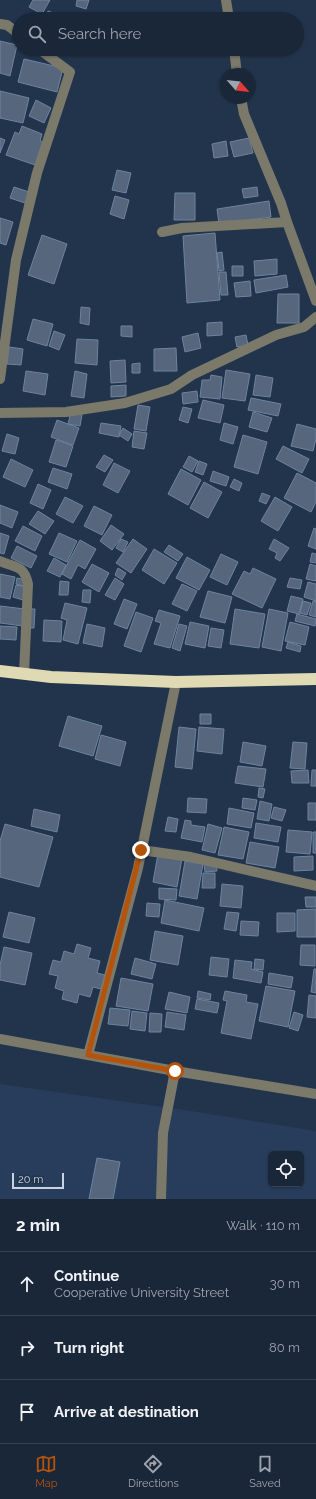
<!DOCTYPE html>
<html lang="en">
<head>
<meta charset="utf-8">
<style>
  body { margin:0; font-family:Raleway,sans-serif; background:#273344; color:#f1f3f6 }
  .controls { position:absolute; right:12px; bottom:12px; display:grid; overflow:hidden; border-radius:6px; box-shadow:0 1px 3px #0004 }
  .controls button { width:36px; height:36px; display:grid; place-items:center; padding:0; border:0; border-bottom:1px solid #384453; background:#1a2739; color:#f1f3f6; font:20px sans-serif }
  .compass { position:absolute; left:220px; top:68px; width:36px; height:36px; border-radius:50%; background:#1a2739; box-shadow:0 1px 3px #0004; rotate:118deg }
  .scale { position:absolute; left:12px; bottom:10px; width:52px; box-sizing:border-box; padding-left:4px; border:2px solid #c7d3e2; border-top:0; font-size:11px; line-height:14px; white-space:nowrap; color:#c7d3e2; -webkit-text-stroke:3px #22344c; paint-order:stroke }
  .stop { position:absolute; width:12px; height:12px; margin:-9px; border:3px solid #b45309; border-radius:50%; background:#fff }
  .stop.end { background:#b45309; border-color:#fff; box-shadow:0 1px 4px #0008 }
  .list { margin:0; padding:0; list-style:none }
  h2 { display:flex; justify-content:space-between; align-items:center; height:52px; margin:0; padding:0 16px; font-size:17px }
  h2 small { font-size:13px; font-weight:400; color:#9fa5ae }
  .list li { display:grid; grid-template-columns:26px 1fr auto; gap:12px; align-items:center; box-sizing:border-box; height:64px; padding:0 16px; border-top:1px solid #384453 }
  .list b { display:block; font-size:15px; white-space:nowrap }
  .list p { margin:0; font-size:13px; white-space:nowrap; color:#9fa5ae }
  .list em { font-size:13px; font-style:normal; color:#9fa5ae }
  .icon { flex:none; width:22px; height:22px; fill:none; stroke:currentColor; stroke-width:2; stroke-linecap:round; stroke-linejoin:round }
  .map { position:relative; flex:none; width:316px; height:1199px; overflow:hidden }
  .search { position:absolute; background:#1a2739; box-shadow:0 1px 3px #0004; left:12px; right:12px; top:12px; height:44px; display:flex; align-items:center; gap:10px; box-sizing:border-box; padding:0 14px; border-radius:22px; color:#9fa5ae; font-size:15px }
  .sheet { height:244px; background:#1a2739 }
  nav { display:flex; justify-content:space-around; align-items:center; box-sizing:border-box; height:56px; border-top:1px solid #384453; background:#1a2739; font-size:11px; color:#9fa5ae }
  nav a { display:grid; justify-items:center; gap:2px }
  nav .on { color:#b45309 }
  .map>svg:first-child { display:block }
  .built { fill:#273d5b; fill-rule:evenodd }
  .building { fill:#55667d; stroke:#6e839f }
  .lines { fill:none; stroke-linecap:round; stroke-linejoin:round }
  .minor { stroke:#7b796a; stroke-width:10 }
  .highway { stroke:#dfd9b4; stroke-width:12 }
  .route { stroke:#b45309; stroke-width:5 }
</style>
</head>
<body>
<div class="map">
<svg width="316" height="1199" viewBox="0 0 316 1199">
  <rect width="100%" height="100%" fill="#22344c"/>
  <!-- built -->
  <path class="built" d="M0,1084L191,1111L316,1131V1199H0ZM271,1154H301V1184H271Z"/>
  <!-- building -->
  <path class="building" d="M33,0H50L42,14L29,7Z
    M77,0H89L86,9L76,6Z
    M48,11L61,16L60,19H45Z
    M0,41L17,45L10,76L0,73Z
    M24,59L63,68L57,92L18,82Z
    M0,91L29,98L23,123L0,118Z
    M36,100L51,108L44,123L29,116Z
    M22,126L42,134L40,141L44,142L35,165L6,155L15,132L19,134Z
    M0,138L5,140L0,153Z
    M249,138L253,153L234,157L230,142Z
    M226,141L228,156L214,158L212,144Z
    M117,170L131,173L126,193L112,190Z
    M14,187L29,192L25,203L10,198Z
    M257,187L258,196L244,198L242,189Z
    M175,193H195V220H174Z
    M115,196L129,200L124,219L110,214Z
    M269,201L271,217L219,224L217,209Z
    M0,218L13,222L6,245L0,243Z
    M215,233L220,300L187,303L183,236Z
    M42,235L67,244L54,284L28,275Z
    M222,252L224,270L219,271L217,253Z
    M277,259V274L255,276L254,261Z
    M232,266H243V276H232Z
    M219,272H226L228,295H221Z
    M286,275L288,287L256,293L254,280Z
    M250,281L251,296L236,297L234,283Z
    M278,294H299V323H277Z
    M81,307L90,308L89,325L80,323Z
    M33,319L53,324L47,346L27,340Z
    M222,322V335L207,336V323Z
    M121,326H132V337L121,336Z
    M54,331L65,335L59,350L49,346Z
    M198,333L201,348L185,352L182,337Z
    M246,335L248,345L237,347L235,337Z
    M77,339L98,340L97,365L75,363Z
    M9,347L23,349L21,365L7,364Z
    M176,348L177,371H154V349Z
    M125,360L126,382L111,383L110,361Z
    M140,363V373H132V364Z
    M226,370L250,374L245,401L222,398Z
    M26,371L48,374L45,395L23,391Z
    M75,371L87,374L84,398L71,396Z
    M211,375L222,377L220,399L200,397L202,380H210Z
    M256,375L273,378L270,397L253,395Z
    M126,385V396L111,397V386Z
    M197,391L198,402L183,404L182,393Z
    M251,398L281,404L278,416L248,410Z
    M203,400L224,405L220,423L198,418Z
    M138,405L150,407L146,431L134,429Z
    M183,407L192,409L188,423L179,420Z
    M71,412L82,415L80,426L68,424Z
    M253,412L272,418L267,432L249,427Z
    M57,420L79,428L73,445L51,437Z
    M101,423L121,426L119,437L99,433Z
    M224,423L238,427L233,444L220,440Z
    M297,424L316,429V439L313,451L291,446Z
    M123,428L132,434L128,441L119,435Z
    M134,431L147,433L144,449L132,447Z
    M7,434L19,438L15,454L2,451Z
    M243,435L267,442L258,474L234,467Z
    M56,440L73,446L66,467L49,462Z
    M283,446L309,459L302,473L276,459Z
    M104,455L113,460L105,472L96,467Z
    M189,456L198,461L192,472L183,467Z
    M11,459L33,470L25,487L3,477Z
    M199,461L207,464L203,475L195,472Z
    M114,463L130,471L118,493L103,485Z
    M53,468L72,474L67,489L48,482Z
    M181,469L201,480L188,505L168,494Z
    M213,471L229,477L226,486L210,481Z
    M297,473L316,483V502L311,512L284,498Z
    M234,479L242,483L239,491L230,487Z
    M204,482L222,492L208,518L190,508Z
    M38,484L51,490L43,509L30,503Z
    M262,493L270,496L266,504L259,501Z
    M65,497L83,506L73,523L56,514Z
    M275,497L292,507L278,531L261,521Z
    M0,505L18,512L12,528L0,523Z
    M94,506L112,515L102,535L84,526Z
    M38,511L54,521L45,534L29,524Z
    M111,525L124,534L112,550L100,541Z
    M23,526L42,536L35,551L15,541Z
    M314,528L316,529V549L308,546Z
    M0,533L9,536L4,554L0,553Z
    M59,533L77,541L67,562L49,554Z
    M121,539L128,542L123,552L116,548Z
    M133,539L147,549L131,573L116,563Z
    M274,539L289,548L280,561L275,558L277,553L269,549Z
    M80,540L96,549L85,569L78,565L71,579L62,574Z
    M169,545L183,554L178,561L164,552Z
    M17,546L37,556L31,568L11,558Z
    M154,549L177,563L164,584L142,570Z
    M312,553L316,554V563L310,562Z
    M221,554L238,562L227,585L210,577Z
    M187,557L210,570L199,590L176,578Z
    M54,558L66,565L60,577L47,571Z
    M92,564L109,573L99,592L82,582Z
    M310,564L316,566V581L306,579Z
    M118,568L126,573L122,580L115,575Z
    M253,568L276,579L262,608L232,594L244,571L250,574Z
    M0,574L15,577L10,599L0,597Z
    M17,578L26,580L24,586L16,584Z
    M115,578L124,584L115,600L105,595Z
    M290,578L302,580L300,589L287,587Z
    M60,581L69,582L68,595H59Z
    M308,582L316,584V601L304,597Z
    M182,584L197,591L187,611L172,604Z
    M16,585L26,587L23,600L13,597Z
    M83,590H91L90,603L82,602Z
    M208,591L232,597L225,623L200,617Z
    M291,596L303,599L299,614L287,611Z
    M124,599L137,604L127,629L114,624Z
    M303,601L311,603L307,615L300,613Z
    M313,601L316,602V617L309,615Z
    M65,603L87,608L78,644L63,640L67,620L61,618Z
    M0,606L25,609L23,626L0,623Z
    M28,609H35L34,628H27Z
    M235,609L265,614L259,648L230,644Z
    M269,609L288,613L281,651L262,647Z
    M159,610L180,616L170,648L154,644L161,623L155,621Z
    M136,612L153,618L141,652L124,646Z
    M297,614L316,619L315,626L295,621Z
    M44,620L62,621L61,642L43,641Z
    M190,622L209,626L205,648L185,644Z
    M290,622L309,627L305,645L285,641Z
    M87,624L105,628L102,647L83,643Z
    M179,624L187,626L180,651L172,648Z
    M0,626L17,627L16,640L0,639Z
    M211,628L224,630L221,648L208,646Z
    M288,642L301,646L300,652L286,648Z
    M200,714H211V724H200Z
    M68,716L102,726L93,756L59,746Z
    M179,727L196,729L192,769L175,767Z
    M199,727L224,729L222,754L197,751Z
    M101,735L126,742L120,766L95,759Z
    M243,742L266,746L262,766L240,762Z
    M293,742L307,743L305,769L290,768Z
    M238,766L266,769L263,787L235,783Z
    M308,770L309,783H292L291,771Z
    M312,770H316V786H311Z
    M259,788L265,789L263,798L258,797Z
    M188,798L207,799L206,813L187,812Z
    M243,798L257,800L255,810L242,808Z
    M260,801L272,804L269,821L257,819Z
    M308,803H316V820H308Z
    M274,807L286,810L282,821L271,818Z
    M229,808L254,813L251,828L227,824Z
    M34,809L60,815L57,832L31,826Z
    M168,817L178,819L176,832L165,831Z
    M185,820L191,821V825L205,827L202,842L181,838Z
    M256,823L281,827L278,842L254,838Z
    M5,824L53,837L39,887L0,877V841Z
    M208,824L222,828L215,853L202,850Z
    M224,827L249,832L243,859L218,855Z
    M288,830L312,832L310,854L286,852Z
    M313,832H316V853H313Z
    M250,842L279,847L275,868L246,863Z
    M158,854L182,858L177,887L153,882Z
    M313,856V870L294,871V857Z
    M185,861L203,864L197,899L179,896Z
    M216,863L217,871L205,872L204,864Z
    M203,873H215V888H202Z
    M222,884L243,886L241,908L220,906Z
    M159,888L177,889L176,900L159,899Z
    M305,897H316V907H306Z
    M165,900L204,908L199,931L161,923Z
    M147,903L160,904L159,917L146,916Z
    M316,909V937H297V910Z
    M9,912L35,918L29,943L3,937Z
    M227,912L239,913L236,931L224,929Z
    M277,913H295V931L277,932Z
    M241,921L259,922L258,936L240,935Z
    M155,931L183,936L178,965L150,960Z
    M77,944L91,948L88,958L100,961L97,973L105,975L101,989L93,987L90,997L79,994L77,1003L62,999L64,991L55,988L58,976L49,974L53,960L61,962L64,951L74,954Z
    M301,945H315V966L300,965Z
    M4,947L32,953L25,985L0,980V965Z
    M211,957L229,959L227,977L209,975Z
    M135,958L156,964L152,979L131,974Z
    M255,959L264,960L263,970L254,969Z
    M235,960L252,962L251,969L263,972L261,983L233,978Z
    M314,969H316V993L311,992Z
    M269,973L293,977L291,988L268,984Z
    M121,978L153,984L148,1011L116,1006Z
    M266,986L295,991L288,1027L259,1021Z
    M198,991L211,994L210,1000L197,998Z
    M225,991L247,995L246,1002L258,1004L251,1039L221,1033L227,1001L223,1000Z
    M169,992L190,997L187,1013L165,1009Z
    M309,995L316,996V1018L307,1017Z
    M197,999L219,1003L217,1013L195,1009Z
    M110,1008L130,1010L128,1026L108,1024Z
    M132,1011L147,1013L145,1031L130,1029Z
    M167,1012L186,1015L184,1030L165,1027Z
    M294,1012L303,1015L298,1031L289,1028Z
    M150,1013L162,1014L161,1032H149Z
    M97,1158L120,1162L113,1199H89Z"/>
  <g class="lines">
    <!-- minor -->
    <path class="minor" d="M226,0L229,19
      M0,24L7,25L19,34
      M234,49L237,74
      M241,98L244,114L281,203L287,222L316,301
      M162,232L182,228L287,222
      M0,379L16,260L37,173L70,72L39,49
      M0,413L66,412L125,403L171,389L192,375L276,335L304,327L316,317
      M0,561C16,568 24,565 28,584L24,674
      M141,850L191,857L316,886
      M0,1039L175,1071L316,1094
      M88,1055L138,868L176,682
      M161,1199L163,1133L175,1071"/>
    <!-- highway -->
    <path class="highway" d="M0,671L51,677L176,682L316,679"/>
  </g>
  <g class="lines">
    <!-- route -->
    <path class="route" d="M141,850L88,1055L175,1071"/>
  </g>
</svg>
<div class="controls">
<button><svg class="icon" aria-label="locate" viewBox="0 0 24 24"><circle cx="12" cy="12" r="6"/><path d="M12 2v4M12 18v4M2 12h4M18 12h4"/></svg></button>
</div>
<svg class="compass" viewBox="-18 -18 36 36"><path d="M0-13l5 13h-10z" fill="#e53935"/><path d="M0 13l5-13h-10z" fill="#9fa5ae"/></svg>
<div class="scale">20 m</div>
<div class="stop" style="left:175px;top:1071px"></div>
<div class="stop end" style="left:141px;top:850px"></div>
<div class="search"><svg class="icon" aria-label="search" viewBox="0 0 24 24"><circle cx="10" cy="10" r="6"/><path d="M15 15l6 6"/></svg>Search here</div>
</div>
<section class="sheet">
<h2>2 min<small>Walk · 110 m</small></h2>
<ul class="list">
<li><svg class="icon" aria-label="ahead" viewBox="0 0 24 24"><path d="M12 20V5M6 11l6-6 6 6"/></svg><div><b>Continue</b><p>Cooperative University Street</p></div><em>30 m</em></li>
<li><svg class="icon" aria-label="right" viewBox="0 0 24 24"><path d="M7 20v-9h11M14 6l5 5-5 5"/></svg><div><b>Turn right</b></div><em>80 m</em></li>
<li><svg class="icon" aria-label="arrive" viewBox="0 0 24 24"><path d="M6 21V4h12l-3 4 3 4H6"/></svg><div><b>Arrive at destination</b></div></li>
</ul>
</section>
<nav>
<a class="on"><svg class="icon" aria-label="map" viewBox="0 0 24 24"><path d="M3 6l6-2 6 2 6-2v14l-6 2-6-2-6 2zM9 4v14M15 6v14"/></svg>Map</a>
<a><svg class="icon" aria-label="directions" viewBox="0 0 24 24"><path d="M12 3l9 9-9 9-9-9zM9 14v-3h6M13 9l2 2-2 2"/></svg>Directions</a>
<a><svg class="icon" aria-label="saved" viewBox="0 0 24 24"><path d="M7 4h10v16l-5-4-5 4z"/></svg>Saved</a>
</nav>
</body>
</html>
